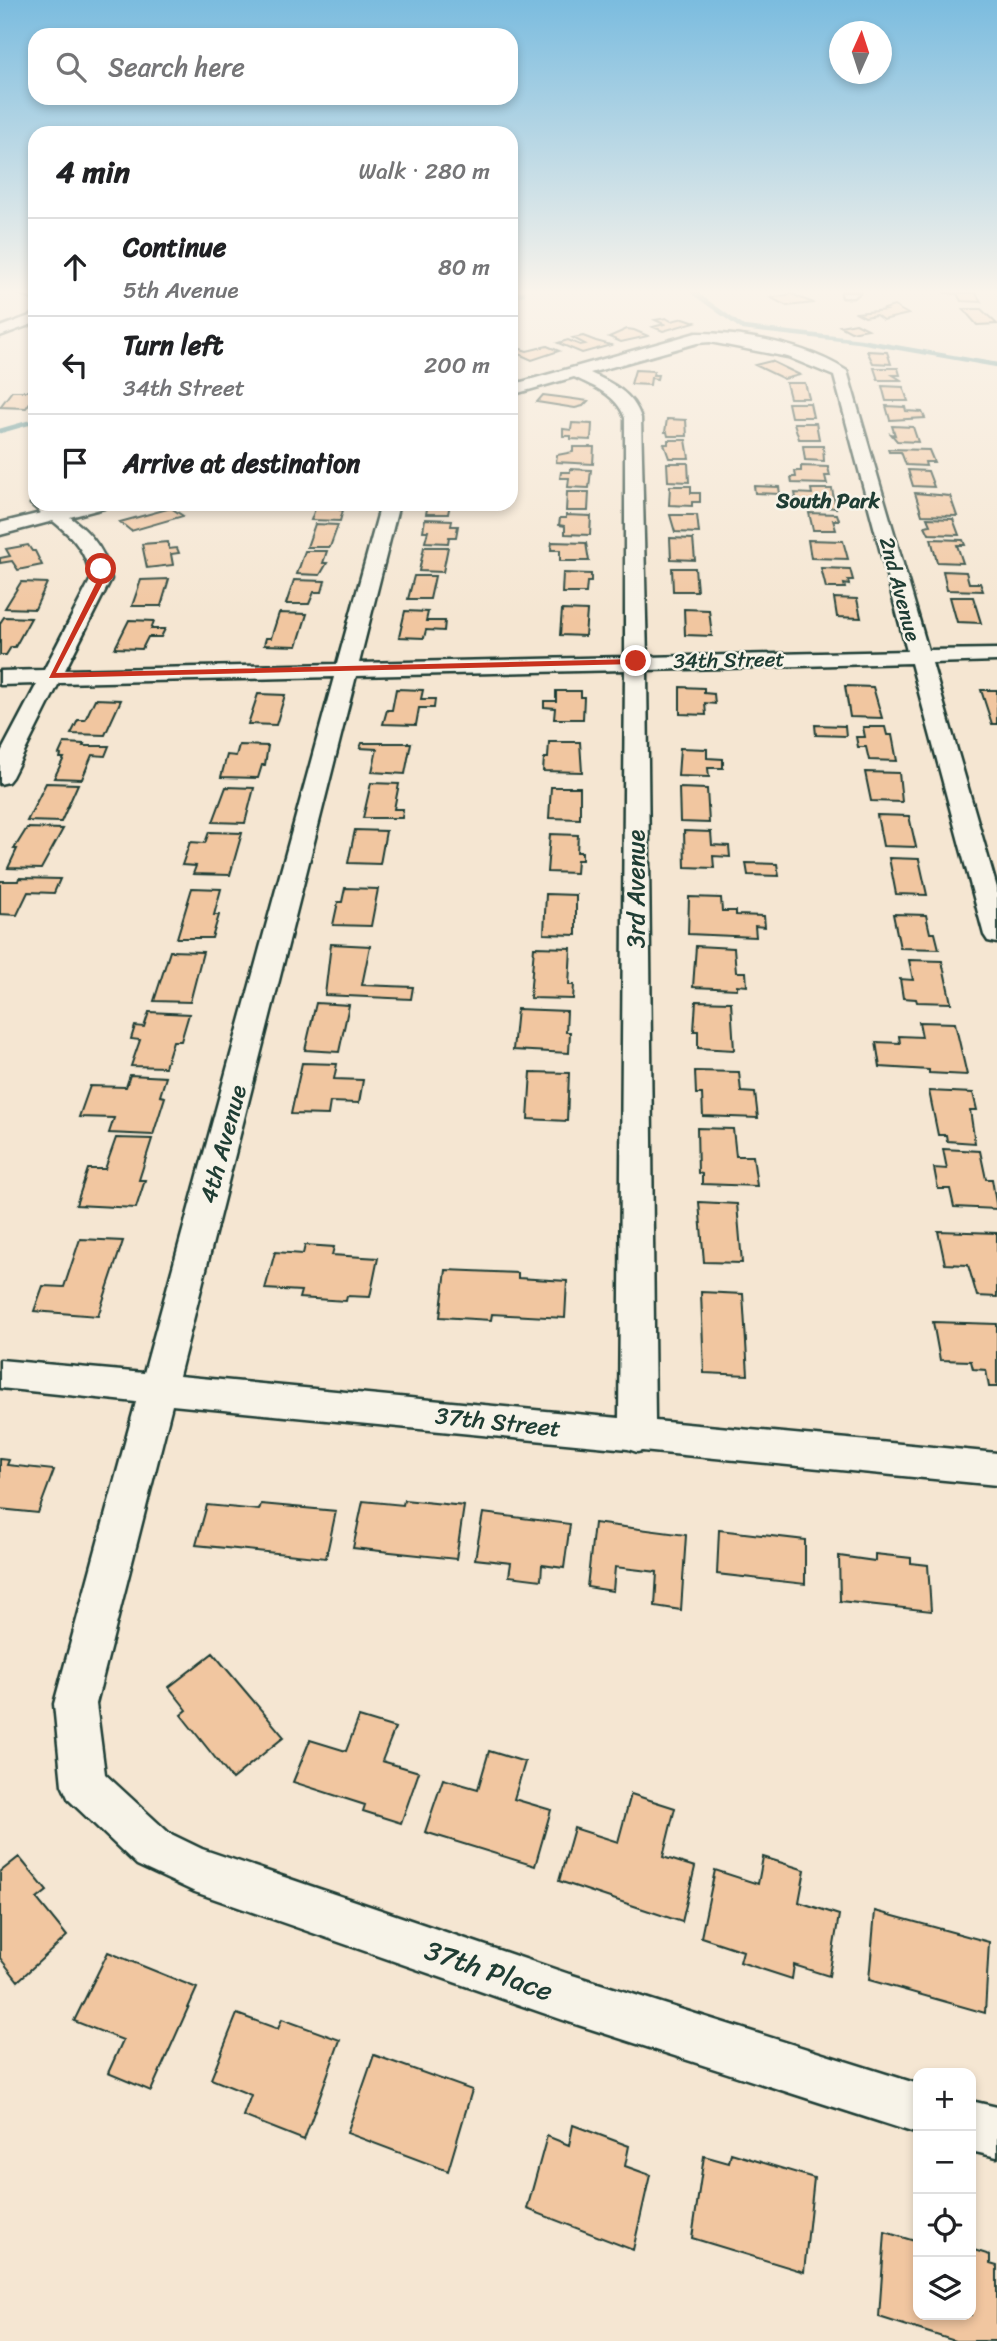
<!DOCTYPE html>
<html lang="en">
<head>
<meta charset="utf-8">
<style>
  body { margin:0; font-family:Sriracha,sans-serif; background:#f6f6f6; color:#202124 }
  .controls { position:absolute; right:21px; bottom:21px; display:grid; overflow:hidden; border-radius:14px; box-shadow:0 4px 10px #0003 }
  .controls button { width:63px; height:63px; display:grid; place-items:center; padding:0; border:0; border-bottom:2px solid #e0e0e0; background:#fff; color:#202124; font:35px sans-serif }
  .compass { position:absolute; left:829px; top:21px; width:63px; height:63px; border-radius:50%; background:#fff; box-shadow:0 4px 10px #0003; rotate:3deg }
  .stop { position:absolute; width:21px; height:21px; margin:-16px; border:5px solid #c8321e; border-radius:50%; background:#fff }
  .stop.end { background:#c8321e; border-color:#fff; box-shadow:0 2px 7px #0008 }
  .list { margin:0; padding:0; list-style:none }
  h2 { display:flex; justify-content:space-between; align-items:center; height:91px; margin:0; padding:0 28px; font-size:30px }
  h2 small { font-size:23px; font-weight:400; color:#757577 }
  .list li { display:grid; grid-template-columns:46px 1fr auto; gap:21px; align-items:center; box-sizing:border-box; height:98px; padding:0 28px; border-top:2px solid #e0e0e0 }
  .list b { display:block; font-size:26px; white-space:nowrap }
  .list p { margin:0; font-size:23px; white-space:nowrap; color:#757577 }
  .list em { font-size:23px; font-style:normal; color:#757577 }
  .icon { flex:none; width:38px; height:38px; fill:none; stroke:currentColor; stroke-width:2; stroke-linecap:round; stroke-linejoin:round }
  .map { position:relative; flex:none; width:997px; height:2341px; overflow:hidden }
  .search { position:absolute; background:#fff; box-shadow:0 4px 10px #0003; left:28px; top:28px; width:490px; height:77px; display:flex; align-items:center; gap:18px; box-sizing:border-box; padding:0 24px; border-radius:21px; color:#757577; font-size:26px }
  .panel { position:absolute; background:#fff; box-shadow:0 4px 10px #0003; left:28px; top:126px; width:490px; height:385px; border-radius:21px }
  .map>svg:first-child { display:block }
  .lines { fill:none; stroke-linecap:round; stroke-linejoin:round }
  .stream { stroke:#549092; stroke-width:4.5 }
  .building { fill:#f1c6a0; stroke:#1f3d34; stroke-width:2 }
  .minor-casing { stroke:#1f3d34; stroke-width:5 }
  .minor { fill:#f7f3e8; fill-rule:evenodd }
  .route { fill:#c8321e }
  .labels { text-anchor:middle; stroke-width:5; stroke-linejoin:round; paint-order:stroke }
  .far-neighbourhood-label { font-size:21px; font-weight:bold; fill:#1f3d34; stroke:#f7f3e8 }
  .far-street-label { font-size:21px; fill:#1f3d34; stroke:#f7f3e8 }
  .street-label { font-size:24px; fill:#1f3d34; stroke:#f7f3e8 }
  .near-street-label { font-size:28px; fill:#1f3d34; stroke:#f7f3e8 }
</style>
</head>
<body>
<div class="map">
<svg width="997" height="2341" viewBox="0 0 997 2341">
  <rect width="100%" height="100%" fill="#f5e6d2"/>
  <filter id="ink" filterUnits="userSpaceOnUse"><feTurbulence type="fractalNoise" baseFrequency=".0143" numOctaves="2"/><feDisplacementMap in="SourceGraphic" scale="14" xChannelSelector="R" yChannelSelector="G"/><feConvolveMatrix kernelMatrix="1 2 1 2 8 2 1 2 1" color-interpolation-filters="sRGB"/></filter>
  <g filter="url(#ink)">
    <g class="lines">
      <!-- stream -->
      <path class="stream" d="M694,293L743,328L860,341L997,365
        M511,297L523,293
        M0,431L35,421"/>
    </g>
    <!-- building -->
    <path class="building" d="M944,293H976L981,302L961,301L957,294Z
      M792,294L803,299L814,303L787,306L771,298Z
      M894,306L908,314L883,320L876,315L865,317L857,313L886,310L884,309Z
      M963,309H981L997,324L977,325Z
      M666,318L671,321L684,318L695,322L663,331L653,327L664,324L655,320Z
      M856,323L868,329L851,332L840,326Z
      M627,329L634,330L648,336L621,342L609,337Z
      M583,336L596,341L611,345L582,353L558,343L568,340L580,345L585,344L573,338Z
      M547,346L559,351L532,360L512,351L521,349L527,351Z
      M867,351L887,352L891,364L873,363Z
      M771,361L800,375L784,379L755,365Z
      M874,368H898L900,375H893L901,380H878Z
      M635,370L654,371L653,375H658L657,379L651,378L650,385L631,384Z
      M786,383H805L809,398H790Z
      M882,386L903,387L908,401H886Z
      M12,391H35V395L26,408L0,407Z
      M543,395L559,397L588,401L583,406L575,408L537,402Z
      M788,403H810L813,417H791Z
      M886,406L905,407L906,411L922,412L925,418L890,420Z
      M667,419L686,420L687,436H668L667,432H665Z
      M572,423L592,424L591,440L571,439V436H563V429L571,430Z
      M794,423H816L819,439H799Z
      M892,426L913,427L918,442L897,441L891,434L895,435Z
      M668,440H686L689,458H669L664,444H668Z
      M803,446H823L824,461L805,460Z
      M573,447H594L593,464L556,462L557,455L573,452Z
      M888,449L929,450L934,462H925L926,466L906,465L901,452H889Z
      M667,463H688L689,482L668,481Z
      M801,466L828,467L830,476H825L827,484L792,483L791,477H796L795,471H801Z
      M570,469L591,470L589,488L568,487L569,478H560L561,472H570Z
      M908,470L928,471L934,487L913,486Z
      M670,486H691V493H700V502H692V506L669,505Z
      M754,486L779,487L780,494L755,493Z
      M811,489H832L836,508L789,503L788,498H796L795,493L812,494Z
      M567,492H589L588,511H566Z
      M915,493L950,496L957,516L922,515Z
      M306,504H342L340,510H343L340,521L311,520L315,509H304Z
      M428,504H450L448,514H426Z
      M171,508L183,516L131,531L120,522Z
      M809,513L837,514L839,520H833L836,530H813Z
      M566,515L591,516L590,535L565,534V526L559,525L560,518H566Z
      M670,515H697L699,533L675,532Z
      M927,518L953,519L959,535L929,534L925,526L930,525Z
      M425,519L452,520L451,526H458L456,537H449L448,543L425,542L428,531H423Z
      M315,524L338,525L330,547H307Z
      M670,538L693,539L695,560L671,559Z
      M931,539L963,540L965,545H957L963,563L937,562Z
      M808,540L843,541L848,559L811,558Z
      M168,542L169,549L177,548L179,553L171,554L173,565L147,568L142,544Z
      M552,542L586,543L589,561H560V550H551Z
      M28,545L32,551H35L42,565L18,570L12,561L0,563V558L10,556L6,549Z
      M424,547H448L443,572L419,571Z
      M305,551H327L323,563H327L320,575L297,574Z
      M672,568H695L697,591H673Z
      M821,568L850,569L853,580H848L849,585L844,584L845,588H826Z
      M943,571L966,572L969,583H980L983,591L947,590Z
      M563,573L591,574V582H587L586,593H562Z
      M414,576H435L430,599H408Z
      M169,579L161,606H132L141,580Z
      M294,580L325,581L322,592H314L309,604H286Z
      M21,582L47,583L35,609L5,608Z
      M950,597H973L981,623L957,622Z
      M834,598L857,599L861,618L837,617Z
      M684,609L709,610L712,636L685,635Z
      M562,610L587,611L585,636L560,635Z
      M405,611L428,612L426,621H445L444,631L426,630L424,638L399,637Z
      M279,613L307,614L297,646L264,645L266,638H271Z
      M4,617L31,618L15,647H11L6,655H0V623Z
      M129,620L154,621L151,629H165L161,637H148L142,649L115,648Z
      M845,686L873,687L882,718L850,717Z
      M680,687L704,688V693L714,694L715,704L705,703L706,715L680,714Z
      M396,689L423,690L421,699H435L434,708H419L416,725L383,724L387,710H392Z
      M981,690H997V724H992Z
      M556,691H581V697H584L583,719H554L555,708L544,707V701H556Z
      M258,694L285,695L276,725L248,724Z
      M95,699L121,700L105,735L71,734L78,720H85Z
      M815,725L845,726L846,736L816,735Z
      M863,727H885L887,735H892L897,761L869,760L866,747H858L856,737H865Z
      M549,742H580L582,772L543,771L544,758H548Z
      M64,743L84,744L83,746H109L105,756L92,755L82,779L54,778L64,758H60L61,755L59,754Z
      M362,743H411L405,774L372,772L377,749L360,748Z
      M239,745L268,746L265,765H262L258,778L221,777L227,755L236,756Z
      M680,748L707,749V758L723,759V768H708L709,777L678,776Z
      M865,772L899,773L902,802L871,801Z
      M46,783L78,784L61,822L27,821Z
      M371,783L399,784L394,809H403L402,818H363Z
      M226,787L254,788L245,823L213,822Z
      M551,787H580V819L549,818Z
      M679,788L707,789L709,823L680,822Z
      M877,815L909,816L916,847L883,846Z
      M27,828L63,829L41,869L8,868L17,849H14Z
      M355,830L386,831L380,864L348,863Z
      M684,831L711,832L712,845L729,846L730,857L713,856L714,868L685,867Z
      M209,832L242,833L230,875L193,874L196,866L182,865L190,842L205,843Z
      M550,834L578,835L577,852H582V860H577L576,873L547,872Z
      M889,858L919,859L927,895L896,894Z
      M746,863L777,864L779,876L748,875Z
      M19,878L60,879L54,893L28,892L17,915L0,914V881H18Z
      M192,888L221,889L214,915H219L212,938H177Z
      M345,888L378,889L371,926L333,925L338,902H342Z
      M546,894L576,895V935L544,934Z
      M689,897L721,898L722,911H736V915L764,916L765,927L755,926L756,937L688,934Z
      M893,914L926,915L930,933H935L939,949L900,948Z
      M331,944L370,946L362,985L413,987L411,999L325,995Z
      M696,946L734,948L736,972H746L747,986L737,985V989L693,987Z
      M534,947L571,948L569,985H574L573,999L530,998Z
      M170,951L203,952L190,1002L154,1001Z
      M909,960L942,961L951,1003L917,1002L916,999L903,998L900,979L913,980Z
      M696,1001L731,1002L734,1050L698,1048V1031H694Z
      M316,1003L349,1005L339,1052L305,1050Z
      M517,1009L567,1011L566,1032H570L569,1053L513,1050Z
      M149,1012L189,1014L181,1041H173L165,1067L131,1066L140,1040L131,1039L135,1026L144,1027Z
      M919,1022L955,1023L967,1075L929,1073V1070L880,1067L876,1042L900,1043L899,1036L922,1037Z
      M302,1063L337,1064L334,1079L363,1080L359,1103L330,1102L328,1115L291,1114Z
      M695,1071L739,1072L741,1092L755,1093L758,1118L703,1116L702,1094H696Z
      M531,1072L569,1073L567,1121L528,1119Z
      M130,1075L166,1077L160,1096L165,1097L153,1135L109,1133L114,1118L79,1117L90,1086L126,1087Z
      M929,1091L973,1093L977,1110H970L975,1143L947,1141L946,1135H938Z
      M697,1128L733,1129L736,1156H753L757,1186L702,1184V1174L698,1173Z
      M116,1138L152,1139L139,1180H145L136,1208L76,1205L88,1169H105Z
      M943,1149L980,1151L986,1179H992L997,1209L954,1207L950,1189H938L934,1168L947,1169Z
      M699,1202L737,1204L742,1263L704,1262Z
      M938,1231L997,1233V1297L977,1296L968,1265L945,1264Z
      M80,1239L123,1241L98,1316L34,1311L43,1286L64,1287Z
      M305,1245L334,1247L332,1255L378,1258L370,1297L347,1296L346,1301L299,1298L301,1291L265,1289L275,1252L303,1254Z
      M446,1270L518,1273V1278L567,1281L565,1318L492,1314L491,1320L440,1317Z
      M701,1292L743,1294L748,1375L704,1373Z
      M933,1322L997,1324V1387H989L986,1370L973,1369L971,1361L940,1360Z
      M0,1459L9,1460L7,1465L54,1470L38,1513L0,1509Z
      M404,1500L464,1506L456,1559L353,1548L363,1501L403,1505Z
      M261,1504L336,1511L326,1558L196,1545L207,1505L259,1510Z
      M483,1513L570,1524L564,1568L542,1565L541,1580L509,1576L511,1563L475,1559Z
      M594,1523L686,1535L681,1610L655,1606L657,1572L615,1567L613,1591L587,1587Z
      M719,1530L805,1540V1584L717,1574Z
      M875,1554L911,1558V1563L928,1565L931,1611L840,1601L839,1556L875,1561Z
      M213,1653L284,1737L232,1779L181,1715L187,1710L169,1687Z
      M359,1717L395,1728L382,1761L419,1772L401,1823L363,1811L365,1805L293,1782L310,1740L346,1751Z
      M489,1751L525,1762L514,1799L551,1810L535,1866L425,1832L443,1779L478,1789Z
      M631,1794L675,1808L663,1857L695,1867L682,1922L559,1881L574,1828L618,1842Z
      M19,1857L47,1891L37,1899L67,1936L18,1981L0,1958V1872Z
      M763,1857L805,1870L799,1902L839,1915L829,1976L794,1965L792,1979L740,1962L743,1951L701,1937L715,1870L758,1884Z
      M875,1911L989,1942L985,2013L869,1980Z
      M108,1952L197,1988L151,2091L108,2073L123,2040L74,2021Z
      M237,2014L278,2029L282,2019L340,2040L304,2140L243,2116L251,2095L211,2079Z
      M374,2055L472,2090L448,2171L347,2133Z
      M573,2125L629,2146L625,2166L650,2175L633,2250L527,2209L547,2136L569,2145Z
      M731,2153L814,2178L804,2272L692,2238L704,2156L729,2163Z
      M885,2232L918,2242V2315H971V2249L990,2255V2264L997,2266V2341H955L879,2317Z"/>
    <g class="lines">
      <!-- minor casing -->
      <g class="minor-casing">
        <path id="minor" d="M20,293H35V300Z
          M842,293H859L853,297H843Z
          M35,314V323L0,336V327Z
          M696,333C745,333 805,344 847,371L928,650L997,649V661L932,663L997,888V943L988,941L984,935L911,663L647,670L655,1421L997,1453V1485L642,1451L637,1452L628,1449L172,1405L96,1704L105,1774L169,1833L202,1849L569,1974L918,2084V2134L569,2022L195,1892L137,1865L69,1800L62,1785L54,1704L136,1402L0,1388V1360L144,1373L334,677L59,683L12,777L8,782L0,784V754L37,684L0,685V671L44,670L91,579C87,552 73,537 53,521L0,535V523L41,513L31,504L35,500V504H52L59,508L76,504H107L104,508L70,517C91,533 107,552 111,579L65,670L337,664L381,504H399L359,663L625,657V418C617,395 595,387 574,377L511,395V385ZM710,342L788,357L834,376L907,651L647,657L641,418C633,393 612,383 590,373L697,343ZM625,670L619,1418L179,1376L356,676Z
          M971,2101L997,2107V2157L971,2151Z"/>
      </g>
      <!-- minor -->
      <use href="#minor" class="minor"/>
    </g>
  </g>
  <!-- sky -->
  <linearGradient id="sky" x2="0" y2="1"><stop stop-color="#7bbcdf"/><stop offset="0.47" stop-color="#faf4eb"/><stop offset="1" stop-color="#faf4eb" stop-opacity="0"/></linearGradient>
  <rect width="997" height="620" fill="url(#sky)"/>
  <!-- route -->
  <path class="route" d="M101,567L105,569V579L56,673L636,659L640,661L636,664L49,678L98,579L97,569Z"/>
  <g class="labels">
    <!-- far-neighbourhood labels -->
    <g class="far-neighbourhood-label">
      <text x="828" y="508">South Park</text>
    </g>
    <!-- far-street labels -->
    <g class="far-street-label">
      <text transform="translate(900 589) rotate(75)" y="7">2nd Avenue</text>
      <text transform="translate(729 660) rotate(-1)" y="7">34th Street</text>
    </g>
    <!-- street labels -->
    <g class="street-label">
      <text transform="translate(636 889) rotate(-90)" y="8">3rd Avenue</text>
      <text transform="translate(223 1144) rotate(-75)" y="8">4th Avenue</text>
      <text transform="translate(498 1422) rotate(6)" y="8">37th Street</text>
    </g>
    <!-- near-street labels -->
    <g class="near-street-label">
      <text transform="translate(489 1970) rotate(19)" y="10">37th Place</text>
    </g>
  </g>
</svg>
<div class="controls">
<button>+</button>
<button>−</button>
<button><svg class="icon" aria-label="locate" viewBox="0 0 24 24"><circle cx="12" cy="12" r="6"/><path d="M12 2v4M12 18v4M2 12h4M18 12h4"/></svg></button>
<button><svg class="icon" aria-label="layers" viewBox="0 0 24 24"><path d="M12 4l9 5-9 5-9-5zM3 14l9 5 9-5"/></svg></button>
</div>
<svg class="compass" viewBox="-18 -18 36 36"><path d="M0-13l5 13h-10z" fill="#e53935"/><path d="M0 13l5-13h-10z" fill="#757577"/></svg>
<div class="stop" style="left:101px;top:569px"></div>
<div class="stop end" style="left:636px;top:661px"></div>
<div class="search"><svg class="icon" aria-label="search" viewBox="0 0 24 24"><circle cx="10" cy="10" r="6"/><path d="M15 15l6 6"/></svg>Search here</div>
<section class="panel">
<h2>4 min<small>Walk · 280 m</small></h2>
<ul class="list">
<li><svg class="icon" aria-label="ahead" viewBox="0 0 24 24"><path d="M12 20V5M6 11l6-6 6 6"/></svg><div><b>Continue</b><p>5th Avenue</p></div><em>80 m</em></li>
<li><svg class="icon" aria-label="left" viewBox="0 0 24 24"><path d="M17 20v-9H6M10 6l-5 5 5 5"/></svg><div><b>Turn left</b><p>34th Street</p></div><em>200 m</em></li>
<li><svg class="icon" aria-label="arrive" viewBox="0 0 24 24"><path d="M6 21V4h12l-3 4 3 4H6"/></svg><div><b>Arrive at destination</b></div></li>
</ul>
</section>
</div>
</body>
</html>
